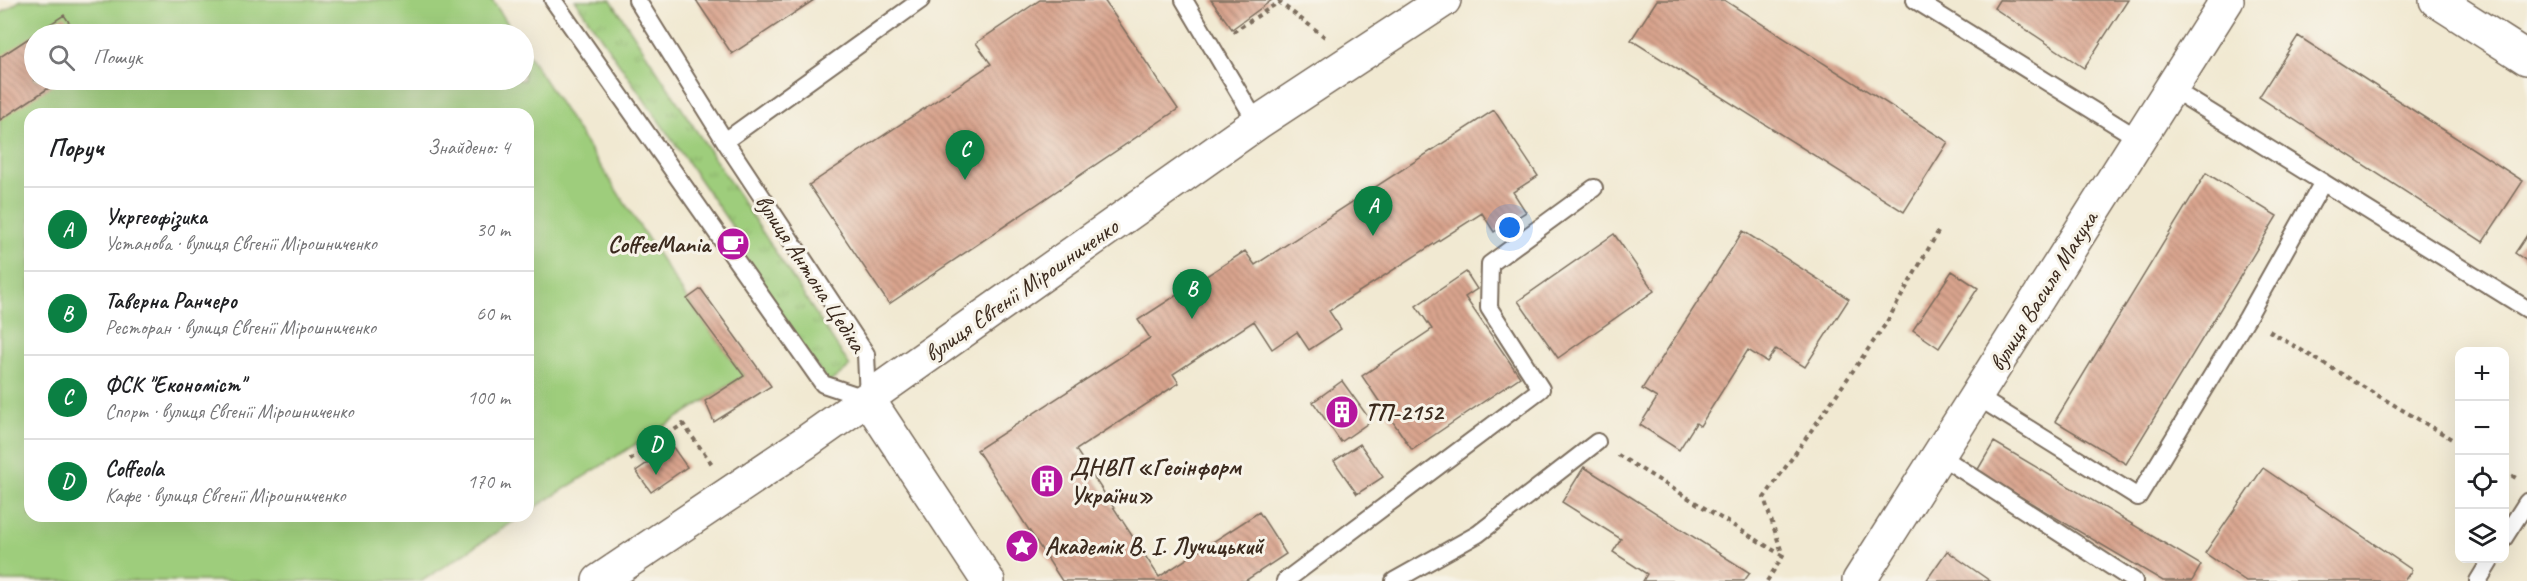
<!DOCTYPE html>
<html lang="uk">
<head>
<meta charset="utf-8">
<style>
  body { margin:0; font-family:Caveat,sans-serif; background:#f6f6f6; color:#202124 }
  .controls { position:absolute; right:18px; bottom:18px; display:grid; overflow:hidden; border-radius:12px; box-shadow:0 6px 24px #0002 }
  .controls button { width:54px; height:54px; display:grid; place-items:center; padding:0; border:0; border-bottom:2px solid #e0e0e0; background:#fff; color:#202124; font:30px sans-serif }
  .you { position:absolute; left:1510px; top:228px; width:21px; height:21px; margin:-15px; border:4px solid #fff; border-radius:50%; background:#1a73e8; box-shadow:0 0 0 9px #1a73e833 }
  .badge { display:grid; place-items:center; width:39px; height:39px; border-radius:50%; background:#0b8043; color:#fff; font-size:20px; font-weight:700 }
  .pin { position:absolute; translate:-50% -50px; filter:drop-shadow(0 2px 3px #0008) }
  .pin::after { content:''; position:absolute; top:32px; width:21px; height:18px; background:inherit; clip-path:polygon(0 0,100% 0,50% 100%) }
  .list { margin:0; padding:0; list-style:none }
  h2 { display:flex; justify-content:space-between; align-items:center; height:78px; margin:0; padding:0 24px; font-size:26px }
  h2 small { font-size:20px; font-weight:400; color:#757577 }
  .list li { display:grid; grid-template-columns:39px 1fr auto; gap:18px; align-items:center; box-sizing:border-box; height:84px; padding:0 24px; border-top:2px solid #e0e0e0 }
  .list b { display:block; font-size:22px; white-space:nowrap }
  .list p { margin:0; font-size:20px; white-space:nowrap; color:#757577 }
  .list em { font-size:20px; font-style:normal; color:#757577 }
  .icon { flex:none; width:33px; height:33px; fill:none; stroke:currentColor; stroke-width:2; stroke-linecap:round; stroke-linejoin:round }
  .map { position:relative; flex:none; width:2527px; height:581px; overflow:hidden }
  .search { position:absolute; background:#fff; box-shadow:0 6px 24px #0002; left:24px; top:24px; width:510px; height:66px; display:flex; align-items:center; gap:15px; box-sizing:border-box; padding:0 21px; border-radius:33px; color:#757577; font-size:22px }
  .panel { position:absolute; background:#fff; box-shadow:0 6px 24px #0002; left:24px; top:108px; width:510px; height:414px; border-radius:18px }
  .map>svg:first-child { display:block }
  .grass { fill:url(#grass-tufts); stroke:#6c7c4c; stroke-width:1.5 }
  .pitch { fill:#9ecd7b; stroke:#6c7c4c; stroke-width:1.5 }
  .building { fill:url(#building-back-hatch) }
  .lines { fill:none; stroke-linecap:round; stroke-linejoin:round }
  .lane-casing { stroke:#7b6d5d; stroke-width:20 }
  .street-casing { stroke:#7b6d5d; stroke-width:36 }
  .secondary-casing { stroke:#7b6d5d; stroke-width:36 }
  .path { stroke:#7b6d5d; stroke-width:4; stroke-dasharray:4.5 4.5; stroke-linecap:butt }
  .lane { stroke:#fff; stroke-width:16 }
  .street { stroke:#fff; stroke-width:33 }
  .secondary { stroke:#fff; stroke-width:33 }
  .labels { text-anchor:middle; stroke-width:6; stroke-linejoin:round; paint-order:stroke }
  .poi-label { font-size:24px; font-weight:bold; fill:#3b2a1e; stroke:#f7f3e8; text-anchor:start }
  .street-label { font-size:24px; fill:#3b2a1e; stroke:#f7f3e8 }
</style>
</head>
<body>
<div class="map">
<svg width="2527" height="581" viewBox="0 0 2527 581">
  <defs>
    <pattern id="grass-tufts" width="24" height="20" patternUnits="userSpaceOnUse" patternTransform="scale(1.5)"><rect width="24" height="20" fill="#9ecd7b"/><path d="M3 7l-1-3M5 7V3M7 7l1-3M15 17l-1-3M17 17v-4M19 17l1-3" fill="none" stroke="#89b06a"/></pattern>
    <pattern id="building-back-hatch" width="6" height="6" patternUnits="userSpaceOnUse" patternTransform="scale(1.5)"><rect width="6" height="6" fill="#d9a48e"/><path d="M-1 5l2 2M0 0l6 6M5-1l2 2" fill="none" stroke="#b18673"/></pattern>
  </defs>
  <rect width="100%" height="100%" fill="#f7f3e8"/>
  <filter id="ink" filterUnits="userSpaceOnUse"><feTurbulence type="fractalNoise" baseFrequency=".0167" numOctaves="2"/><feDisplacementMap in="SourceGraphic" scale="12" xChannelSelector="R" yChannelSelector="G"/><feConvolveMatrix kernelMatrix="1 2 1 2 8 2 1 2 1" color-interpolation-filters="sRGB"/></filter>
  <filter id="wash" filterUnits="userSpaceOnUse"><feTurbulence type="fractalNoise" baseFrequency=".008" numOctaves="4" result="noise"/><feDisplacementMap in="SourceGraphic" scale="24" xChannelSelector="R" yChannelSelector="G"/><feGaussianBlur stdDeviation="1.35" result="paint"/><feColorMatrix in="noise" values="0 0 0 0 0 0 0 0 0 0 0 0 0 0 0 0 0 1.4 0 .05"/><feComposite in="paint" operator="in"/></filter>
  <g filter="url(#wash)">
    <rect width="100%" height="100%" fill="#f1e9d2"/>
    <!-- grass -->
    <path class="grass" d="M575,0H611L850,366L829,383L734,257L747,248Z"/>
    <!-- pitch -->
    <path class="pitch" d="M21,0H492L515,34H34V80H524V48L687,299L744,376L528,512V114H30V516H522L422,581H0V14Z"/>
    <g id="blocks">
      <!-- building -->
      <path class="building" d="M696,0H814L732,54Z
        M1040,0H1104L1178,109L889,304L809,185L991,64L976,43Z
        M1211,0H1272L1232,29Z
        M1657,0H1724L1948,142L1904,212L1631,40Z
        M1999,0H2128L2084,68L1994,8Z
        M64,15L77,34H34V80H61L0,120V57Z
        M2298,36L2523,181L2483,242L2259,97Z
        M1494,110L1538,176L1513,192L1526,212L1494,232L1482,213L1329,311L1341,329L1309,350L1297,332L1272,349L1254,321L1173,374L1179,383L1076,450L1159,577L1259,512L1286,554L1245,581H1062L977,450L1150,338L1138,320L1245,251L1255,265Z
        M2206,173L2277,216L2126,464L2055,421Z
        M734,230L747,249L733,258L720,239Z
        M1743,231L1849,299L1805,367L1776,349L1767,362L1748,350L1700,426L1696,423L1679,450L1640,425L1657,398L1642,389Z
        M1614,234L1654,291L1558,358L1518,301Z
        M2527,235V261L2515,253Z
        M1952,271L1978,288L1939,348L1913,330Z
        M1466,272L1477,289L1465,297L1520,377L1412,450L1362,376L1432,329L1416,306Z
        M701,289L771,386L714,422L705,401L744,376L687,299Z
        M1342,381L1371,421L1341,442L1313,402Z
        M1994,442L2201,565L2192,581H2163L1977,471Z
        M1360,444L1383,477L1357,494L1334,461Z
        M672,446L687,467L651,492L636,471Z
        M1584,467L1750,573L1744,581H1643L1647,574L1613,552L1621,539L1562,502Z
        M2263,468L2412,570L2404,581H2246L2205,553Z
        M1947,551L1990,581H1926Z"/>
    </g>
  </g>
  <g filter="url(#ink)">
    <use href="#blocks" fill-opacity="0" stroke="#7b6d5d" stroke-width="1.5"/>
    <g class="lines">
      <!-- lane casing -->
      <g class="lane-casing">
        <path id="lane" d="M553,0L823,384L868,399L866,354L725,141L637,0
          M1184,0L1257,123
          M1915,0L2139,139
          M2171,88L2527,309
          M725,141L921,0
          M1976,396L2138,497L2247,318L2323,182
          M1939,455L2134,581
          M2504,538L2527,502
          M1285,581L1541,389L1489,308L1490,264L1594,188
          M1394,581L1478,534L1597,442
          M2478,581L2492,558"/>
      </g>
      <!-- street casing -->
      <g class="street-casing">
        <path id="street" d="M868,399L988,581
          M599,581L806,442L1257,123L1444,0
          M1859,581L2227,0"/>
      </g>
      <!-- secondary casing -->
      <g class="secondary-casing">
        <path id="secondary" d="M2436,0L2527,58"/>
      </g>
      <!-- path -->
      <path class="path" d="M1233,32L1279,2L1325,37
        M2269,331L2460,444
        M1618,455L1783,556
        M630,460L683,424L712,464
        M2504,471L2516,478
        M1767,581L1783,556L1764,498L1885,325L1938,232"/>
      <!-- lane -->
      <use href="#lane" class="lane"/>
      <!-- street -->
      <use href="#street" class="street"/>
      <!-- secondary -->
      <use href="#secondary" class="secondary"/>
    </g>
  </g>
  <!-- icons -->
  <defs>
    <g id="cafe-disc" transform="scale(1.725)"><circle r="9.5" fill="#b5179e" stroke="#f7f3e8"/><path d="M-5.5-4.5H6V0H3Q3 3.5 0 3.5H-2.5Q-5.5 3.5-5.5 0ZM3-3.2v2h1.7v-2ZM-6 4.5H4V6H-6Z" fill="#fff"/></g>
    <g id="building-disc" transform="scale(1.725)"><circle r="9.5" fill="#b5179e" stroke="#f7f3e8"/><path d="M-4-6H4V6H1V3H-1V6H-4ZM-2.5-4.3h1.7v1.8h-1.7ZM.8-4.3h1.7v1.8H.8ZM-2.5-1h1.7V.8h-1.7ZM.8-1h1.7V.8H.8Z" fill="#fff"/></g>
    <g id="sight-disc" transform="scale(1.725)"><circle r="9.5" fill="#b5179e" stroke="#f7f3e8"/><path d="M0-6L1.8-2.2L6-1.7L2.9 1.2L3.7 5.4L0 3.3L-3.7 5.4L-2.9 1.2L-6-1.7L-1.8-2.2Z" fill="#fff"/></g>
  </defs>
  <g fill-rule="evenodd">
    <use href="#cafe-disc" x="733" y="244"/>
    <use href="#building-disc" x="1342" y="412"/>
    <use href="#building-disc" x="1047" y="481"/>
    <use href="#sight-disc" x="1022" y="546"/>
  </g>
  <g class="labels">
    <!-- poi labels -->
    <g class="poi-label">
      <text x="710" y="252" text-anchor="end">CoffeeMania</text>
      <text x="1365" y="420">ТП-2152</text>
      <text x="1070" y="475">ДНВП «Геоінформ<tspan x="1070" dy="28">України»</tspan></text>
      <text x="1045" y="554">Академік В. І. Лучицький</text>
    </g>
    <!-- street labels -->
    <g class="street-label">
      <text transform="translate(811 273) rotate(57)" y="8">вулиця Антона Цедіка</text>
      <text transform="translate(1021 290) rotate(-35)" y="8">вулиця Євгенії Мірошниченко</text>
      <text transform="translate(2043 291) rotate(-58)" y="8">вулиця Василя Макуха</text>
    </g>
  </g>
</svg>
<div class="controls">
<button>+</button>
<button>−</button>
<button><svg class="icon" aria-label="locate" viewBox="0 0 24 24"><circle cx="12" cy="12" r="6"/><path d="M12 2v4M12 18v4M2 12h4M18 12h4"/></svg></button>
<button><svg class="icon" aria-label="layers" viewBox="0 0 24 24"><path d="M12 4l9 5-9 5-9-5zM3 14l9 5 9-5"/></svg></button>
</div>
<div class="you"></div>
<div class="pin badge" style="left:1373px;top:236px">A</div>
<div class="pin badge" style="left:1192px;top:319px">B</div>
<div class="pin badge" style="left:965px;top:180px">C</div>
<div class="pin badge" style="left:656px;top:475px">D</div>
<div class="search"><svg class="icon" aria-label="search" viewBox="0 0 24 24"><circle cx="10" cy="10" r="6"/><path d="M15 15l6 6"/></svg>Пошук</div>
<section class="panel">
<h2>Поруч<small>Знайдено: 4</small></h2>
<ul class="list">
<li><span class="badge">A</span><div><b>Укргеофізика</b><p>Установа · вулиця Євгенії Мірошниченко</p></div><em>30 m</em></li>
<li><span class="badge">B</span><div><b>Таверна Ранчеро</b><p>Ресторан · вулиця Євгенії Мірошниченко</p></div><em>60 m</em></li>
<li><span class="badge">C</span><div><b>ФСК &quot;Економіст&quot;</b><p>Спорт · вулиця Євгенії Мірошниченко</p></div><em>100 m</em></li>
<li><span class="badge">D</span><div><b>Coffeola</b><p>Кафе · вулиця Євгенії Мірошниченко</p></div><em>170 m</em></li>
</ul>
</section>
</div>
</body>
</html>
